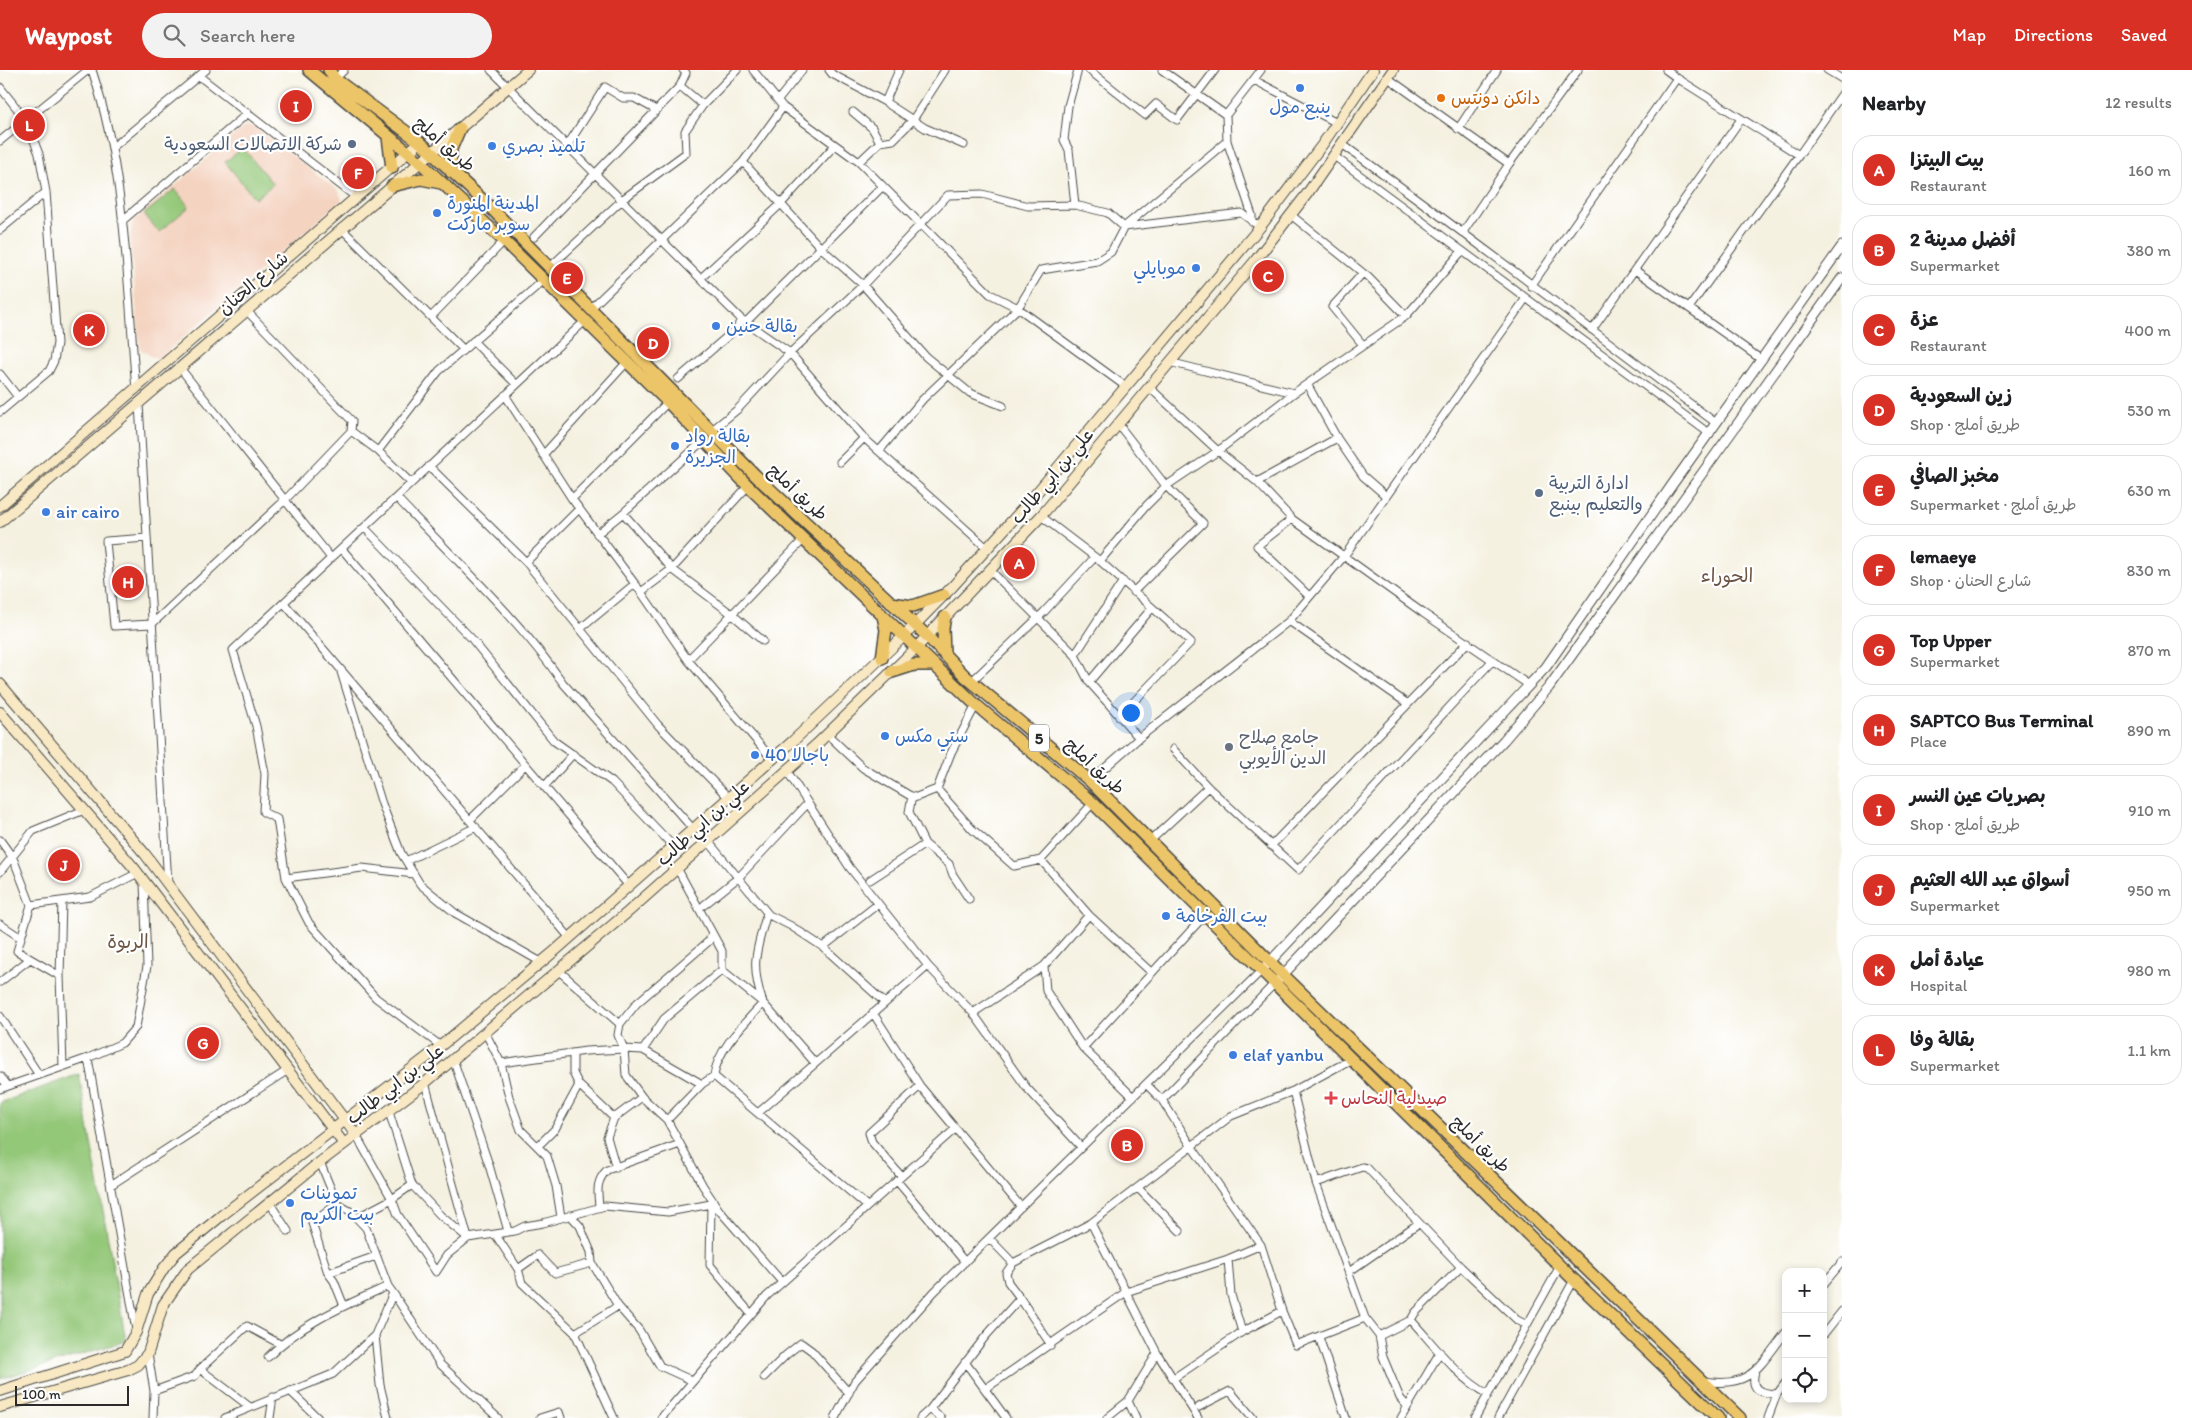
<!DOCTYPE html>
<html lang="en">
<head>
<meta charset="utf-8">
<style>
  body { margin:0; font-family:Itim,"Playpen Sans Arabic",sans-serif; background:#f2f2f2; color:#202124 }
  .controls { position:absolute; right:15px; bottom:15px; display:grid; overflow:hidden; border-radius:10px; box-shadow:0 2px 8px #0003 }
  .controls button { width:45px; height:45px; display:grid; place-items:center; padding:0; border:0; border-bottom:1px solid #e0e0e0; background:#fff; color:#202124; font:25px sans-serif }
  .scale { position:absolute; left:15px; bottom:12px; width:114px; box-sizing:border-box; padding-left:5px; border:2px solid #2b2b2b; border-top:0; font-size:14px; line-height:18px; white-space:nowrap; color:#2b2b2b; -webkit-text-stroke:4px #fff; paint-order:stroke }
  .you { position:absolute; left:1130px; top:642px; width:18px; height:18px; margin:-12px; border:4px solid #fff; border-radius:50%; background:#1a73e8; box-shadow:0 0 0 8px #1a73e833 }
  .badge { display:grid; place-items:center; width:32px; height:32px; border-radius:50%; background:#d93025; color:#fff; font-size:16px; font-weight:700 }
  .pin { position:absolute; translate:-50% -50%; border:2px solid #fff; box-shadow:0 1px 5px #0006 }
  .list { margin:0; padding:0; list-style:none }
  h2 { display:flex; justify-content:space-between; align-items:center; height:65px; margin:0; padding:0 20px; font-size:21px }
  h2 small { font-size:16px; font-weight:400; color:#757577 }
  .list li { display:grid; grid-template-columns:32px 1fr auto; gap:15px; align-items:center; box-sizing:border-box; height:70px; margin:0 10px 10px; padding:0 10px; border:1px solid #e0e0e0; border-radius:20px }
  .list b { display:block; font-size:19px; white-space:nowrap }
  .list p { margin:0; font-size:16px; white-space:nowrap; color:#757577 }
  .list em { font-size:16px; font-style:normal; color:#757577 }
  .icon { flex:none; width:28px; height:28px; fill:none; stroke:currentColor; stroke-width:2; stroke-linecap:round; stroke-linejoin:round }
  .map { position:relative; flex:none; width:1842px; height:1348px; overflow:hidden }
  header { display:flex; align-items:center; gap:30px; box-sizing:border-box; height:70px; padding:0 25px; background:#d93025; color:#fff }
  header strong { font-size:24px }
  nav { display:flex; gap:28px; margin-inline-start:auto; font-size:18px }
  .search { width:350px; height:45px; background:#f2f2f2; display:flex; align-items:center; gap:12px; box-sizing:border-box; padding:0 18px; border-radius:28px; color:#757577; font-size:19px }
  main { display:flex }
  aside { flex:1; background:#fff }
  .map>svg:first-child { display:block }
  .built { fill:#f4d3c0 }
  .green { fill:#94c879; stroke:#607a52 }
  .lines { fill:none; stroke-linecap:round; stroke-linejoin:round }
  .minor-casing { stroke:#494946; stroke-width:9 }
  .tertiary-casing { stroke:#494946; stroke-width:11 }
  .secondary-casing { stroke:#494946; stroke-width:12 }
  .trunk-casing { stroke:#494946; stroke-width:14 }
  .minor { stroke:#fff; stroke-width:7 }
  .tertiary { stroke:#fff; stroke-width:9 }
  .secondary { stroke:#f8e8c3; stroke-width:10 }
  .trunk { stroke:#edc569; stroke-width:11 }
  .shop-dot { fill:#3f7fe0; stroke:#fff; stroke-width:2 }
  .food-dot { fill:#e8710a; stroke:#fff; stroke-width:2 }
  .service-dot { fill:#5c6f8a; stroke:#fff; stroke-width:2 }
  .worship-dot { fill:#6b7280; stroke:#fff; stroke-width:2 }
  .health-dot { fill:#e0444e; stroke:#fff; stroke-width:2 }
  .labels { text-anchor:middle; stroke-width:4.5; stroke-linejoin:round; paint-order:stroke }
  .shield { fill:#fff; stroke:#6b6b6b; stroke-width:1 }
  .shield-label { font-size:16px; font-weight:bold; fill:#2b2b2b }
  .food-label { font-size:18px; fill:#c56008; stroke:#fff; text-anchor:start }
  .shop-label { font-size:18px; fill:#366cbe; stroke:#fff; text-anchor:start }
  .service-label { font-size:18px; fill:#4e5e75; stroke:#fff; text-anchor:end }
  .street-label { font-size:18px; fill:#2b2b2b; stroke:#fff }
  .worship-label { font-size:18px; fill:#5b616d; stroke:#fff; text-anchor:start }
  .health-label { font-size:18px; fill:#be3a42; stroke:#fff; text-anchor:start }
  .neighbourhood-label { font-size:19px; fill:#6c5443; stroke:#fff }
</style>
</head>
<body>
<header>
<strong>Waypost</strong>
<div class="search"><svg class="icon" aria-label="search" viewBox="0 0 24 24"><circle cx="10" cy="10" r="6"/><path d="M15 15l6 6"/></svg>Search here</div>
<nav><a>Map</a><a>Directions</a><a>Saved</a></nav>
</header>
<main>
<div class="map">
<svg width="1842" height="1348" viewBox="0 0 1842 1348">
  <rect width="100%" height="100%" fill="#fff"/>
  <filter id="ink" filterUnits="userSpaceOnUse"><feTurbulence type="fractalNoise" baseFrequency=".02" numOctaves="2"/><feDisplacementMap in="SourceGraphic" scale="10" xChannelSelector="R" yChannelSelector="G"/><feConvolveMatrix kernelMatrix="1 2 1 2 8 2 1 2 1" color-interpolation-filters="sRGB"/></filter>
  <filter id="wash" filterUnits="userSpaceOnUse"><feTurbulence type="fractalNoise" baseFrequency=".0096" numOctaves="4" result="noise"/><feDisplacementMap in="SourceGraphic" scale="20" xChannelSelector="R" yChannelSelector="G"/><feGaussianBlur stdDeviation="1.12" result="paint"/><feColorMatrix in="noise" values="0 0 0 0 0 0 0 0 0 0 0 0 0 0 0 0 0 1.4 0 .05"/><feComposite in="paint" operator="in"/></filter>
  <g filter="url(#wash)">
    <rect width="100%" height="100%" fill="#f5f1e1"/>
    <!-- built -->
    <path class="built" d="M245,56L255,57L339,121L342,130L157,290L140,279L130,168L133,151Z"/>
    <!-- green -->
    <path class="green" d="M243,78L273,114L255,129L225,92Z
      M175,119L189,137L159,162L144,144Z
      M79,1004L126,1271L0,1309V1033Z"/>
  </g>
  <g filter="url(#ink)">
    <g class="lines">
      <!-- minor casing -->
      <g class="minor-casing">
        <path id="minor" d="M92,0C126,103 127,212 136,320
          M491,0L741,249L790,283L864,368L987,478
          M753,0L783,37L859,92L990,224L1018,238L1125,316
          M829,0L832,4L885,32L925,58L964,75
          M1089,0L1145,45L1156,34L1177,50L1215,0
          M1162,0L1226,45
          M1827,0L1842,9
          M199,6L357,128
          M1388,8L1509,94L1463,162
          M1677,8L1799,85L1842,24
          M335,9L344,0
          M1254,10L1337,53
          M0,17L26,50L39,84L46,122L57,273L54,291L49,301L0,342
          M779,29L802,0
          M885,32L899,0
          M703,35L737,0
          M853,42L872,58L880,72
          M1458,59L1497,0
          M0,71L88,0
          M1227,71L1252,145V152
          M1342,74C1468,165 1592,260 1716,353
          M567,76L605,17L623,28H634L656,40
          M113,77L206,0
          M1334,86L1710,364
          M743,92L820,177L863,215L926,287L970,323L1003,336
          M859,92L880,72L893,70L912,51L945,0
          M1509,94L1578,0
          M1075,135L1069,80L1064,70L1068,36L1078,0
          M1291,145L1368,207L1406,246
          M122,151L248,43
          M341,158L463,279
          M0,160L46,122
          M534,167L680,16
          M549,198L623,129L686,83L685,61L703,35L680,16L686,3L683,0
          M1635,200L1762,290
          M701,208L780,135L835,75
          M1531,216L1677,8L1666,0
          M1689,238L1799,85
          M590,239L743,92L783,37
          M431,247L504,171
          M746,252L883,116
          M1592,260L1741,49
          M473,271L516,314
          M1363,275L1332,237L1363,203
          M1169,292L1294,323
          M180,298L331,488
          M0,304L18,327
          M678,309L737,258L741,249
          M1307,314L1337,368L1363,406L1386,426
          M1149,317L1218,381L1257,412L1292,449L1423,543L1529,615
          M505,325L572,429L641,522L688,590L772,689
          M139,334L168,814
          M1118,354L1166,416L1203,453L1133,522
          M351,361L378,381L411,413
          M711,361L738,339L790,283L863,215L948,125L982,124L1028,136L1075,135L1108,143L1124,157L1227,71L1226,45L1261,0
          M880,380L923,329L1018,238L1041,200L1097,191L1111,182L1124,157L1241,143L1260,157
          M378,381L439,301L544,210
          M543,385L627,292
          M840,392L864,368
          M429,396L526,492L658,655L729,728
          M1257,412L1337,368
          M397,428C453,488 516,545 563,613L693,759
          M572,429L668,332
          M623,443L672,499L733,545L763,571
          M1041,446L1100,491L1191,572L1119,647
          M1292,449L1257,476L1309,526
          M365,458L471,568L554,671L612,712L674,777
          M597,464L623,443L705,369
          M147,468L106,471L114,556L152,554L285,430L351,361L352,351L246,240
          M342,479L629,816
          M1100,491L1146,436L1166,416L1218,381L1294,323L1406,246L1462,181
          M526,492L579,439
          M991,501L1075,585L1089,612L1139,668
          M641,522L672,499L748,416
          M284,533L570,868
          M1289,551L1408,634
          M580,559L631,517L637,516
          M1075,585L1123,511
          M688,590L803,470
          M341,602L382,734L401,783L420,814L455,843L541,892
          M972,611L1044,542L1095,487
          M1089,612L1152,538
          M827,664L863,698L914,728L937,719L972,759L1014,796L1041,790L1093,733
          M1173,679L1208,717L1298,800L1493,590
          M787,701L850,798L928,896L973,943L1026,1017L1081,1077
          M1090,711L1139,668L1289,551L1345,485L1526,228
          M544,717L573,684
          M937,719L951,683L976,635
          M912,726L909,742L925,774L949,794L953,805L969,829
          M470,750L525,695
          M0,770L13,788L31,835
          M708,771L769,845L791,856L823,877L885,933
          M1149,772L1208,717
          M1271,776L1468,572
          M1041,790L1089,845L1152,903
          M406,791L476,757
          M677,798L722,881V900L763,933L815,993
          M0,802L33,761L84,740
          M286,808L362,798L414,804
          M870,810L925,774
          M704,835L739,807L808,733
          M1089,845L1044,896L1046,921L1083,978L1133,1027
          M0,854L21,868
          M823,877L878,834
          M559,901L620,954L618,965L624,979L643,980L702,1014L714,1006L867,1136
          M60,906L62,831
          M0,912L30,889
          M873,943L920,1016L1021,1137
          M973,943L1044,896
          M0,946L39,1005
          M620,954L637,933L709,871L712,863
          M485,962L501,993L509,1027L521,1060L547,1086L556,1116L561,1147
          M441,976L376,928L309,853L286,808L277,749L263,742L265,704L256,656L233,580L586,250
          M1083,978L1206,844
          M643,980L664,949L722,900
          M573,984V1003L579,1015L614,1048
          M88,988L136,1260
          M453,989L489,1095L508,1161
          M501,993L586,981L624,979L626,1005L642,1027L667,1050L703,1116L719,1140L782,1212
          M63,996L60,906L17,881L31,835L90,827L138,803
          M0,1006L8,1016
          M714,1006C717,979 745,953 763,933C750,895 756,881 767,843
          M1146,1014L1162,1030L1192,1077L1261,1175L1282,1241L1296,1275L1365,1248L1316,1113L1293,1021
          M0,1019L88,988L122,973L136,957L147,896L144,812
          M1162,1030L1274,914
          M389,1042L412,1115L441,1146L468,1168L495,1164L518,1199L522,1213L575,1263L614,1348
          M758,1043L928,896
          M667,1050L702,1014
          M356,1065L392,1129L356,1148
          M539,1075L555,1059L579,1015
          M320,1092L337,1134L350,1141L366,1158L388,1216L393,1223L375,1265L380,1315L388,1348
          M616,1098L607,1067L614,1048L642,1027
          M901,1106L872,1072L869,1063L920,1016
          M897,1111L965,1192
          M1316,1113L1362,1097L1367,1098L1461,1197L1517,1250L1527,1255
          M111,1115L288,1000
          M412,1115L392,1129L398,1145L436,1202L447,1185L468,1168L425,1013
          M1138,1118L1180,1161
          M269,1132L288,1161
          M337,1134L312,1153L328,1203L334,1211L344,1236
          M711,1134L710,1195L751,1244
          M599,1137C598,1122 595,1112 607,1100L680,1074
          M570,1145L580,1156L591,1182L592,1193L618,1236L639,1260L660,1296L693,1311
          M1091,1153L1157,1283L1198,1348
          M495,1164L515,1161L525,1156L543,1153L605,1136L668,1142L711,1134L717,1138
          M989,1168L1013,1193L1091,1153L1231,1046L1293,1021L1352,989
          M1228,1189L1231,1225L1242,1262
          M518,1199L538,1185L555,1203L592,1193
          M1353,1199L1419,1153
          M328,1203L376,1186
          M1823,1215L1842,1192
          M393,1223L440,1294L498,1348
          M1020,1228L1051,1275
          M1365,1248L1379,1266L1383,1287L1400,1328L1407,1336
          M1411,1250C1434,1275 1458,1308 1488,1324
          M575,1263L618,1236
          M1823,1265L1842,1241
          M1379,1266L1411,1250L1415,1243L1461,1197
          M1319,1267L1346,1348
          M148,1283L154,1321L153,1348
          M268,1287C300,1254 346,1235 388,1216
          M965,1292L1006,1348
          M200,1299L247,1256L280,1274
          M1755,1301C1750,1320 1759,1323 1777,1324
          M764,1307L786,1285L801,1273L812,1281L849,1323
          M1174,1308L1242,1262L1282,1241
          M1704,1311C1752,1319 1759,1296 1786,1262
          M985,1319L1126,1222L1228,1189L1261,1175
          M154,1321L195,1306L200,1299L250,1337
          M290,1321L318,1348
          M1199,1337L1230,1321L1253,1348
          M225,1348L333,1304L375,1265
          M270,1348L273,1327
          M540,1348L559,1342L561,1348
          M661,1348L767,1226L955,1059
          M835,1348L855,1311L934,1222L1261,901
          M920,1348L930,1339
          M941,1348L930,1339L985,1267L1020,1228L1008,1212L1006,1203L1013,1193
          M1107,1348L1128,1331
          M1136,1348L1128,1331L1157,1283
          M1401,1348L1440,1282
          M1475,1348L1560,1196
          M1498,1348L1574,1210
          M1768,1348L1777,1324L1786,1312"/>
      </g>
      <!-- tertiary casing -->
      <g class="tertiary-casing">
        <path id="tertiary" d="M1266,896L1546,597L1672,415L1842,176
          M1279,909L1504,670L1549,617L1842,208"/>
      </g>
      <!-- secondary casing -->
      <g class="secondary-casing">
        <path id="secondary" d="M0,436L420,72
          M0,452L528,0
          M0,614L145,784L356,1065
          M0,642L134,798L344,1074
          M0,1321L125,1281L136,1262L148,1224L164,1198L176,1183L221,1146L431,984L556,880L793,671L904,566L953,516L1028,433L1260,157L1322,75L1373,0
          M0,1337L128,1300L138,1295L148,1283L163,1235L188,1199L315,1096L425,1013L628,842L817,674L916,578L1041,446L1255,191L1307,124L1393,0"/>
      </g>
      <!-- trunk casing -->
      <g class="trunk-casing">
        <path id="trunk" d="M309,0L420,92L504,171L668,332L748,416L904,566L976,635L1093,733L1574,1210L1718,1348
          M329,0L335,9L420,72L489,136L756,406L927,566L965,606L1090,711L1283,905L1740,1348
          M388,67L392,98
          M451,102V79L460,58
          M392,116L421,109L441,113
          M891,533L913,536L944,525
          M944,583L943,558L945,547
          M882,588L886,560L883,546
          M892,602L914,595H934"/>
      </g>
      <!-- minor -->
      <use href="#minor" class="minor"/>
      <!-- tertiary -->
      <use href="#tertiary" class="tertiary"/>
      <!-- secondary -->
      <use href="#secondary" class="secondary"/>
      <!-- trunk -->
      <use href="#trunk" class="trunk"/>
    </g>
  </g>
  <!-- markers -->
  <g class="shop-dot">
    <circle cx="1300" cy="18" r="5"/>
    <circle cx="492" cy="76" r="5"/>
    <circle cx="437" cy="143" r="5"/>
    <circle cx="1196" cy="198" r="5"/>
    <circle cx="716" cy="256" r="5"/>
    <circle cx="675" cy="376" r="5"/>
    <circle cx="46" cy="442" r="5"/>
    <circle cx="885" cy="666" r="5"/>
    <circle cx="755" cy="685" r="5"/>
    <circle cx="1166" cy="846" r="5"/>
    <circle cx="1233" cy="985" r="5"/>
    <circle cx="290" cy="1133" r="5"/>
  </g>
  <circle class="food-dot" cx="1441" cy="28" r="5"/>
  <g class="service-dot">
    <circle cx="352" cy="74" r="5"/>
    <circle cx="1539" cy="423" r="5"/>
  </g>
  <circle class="worship-dot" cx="1229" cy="677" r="5"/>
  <path class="health-dot" d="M1328.5 1020.5h5v5h5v5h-5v5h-5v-5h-5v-5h5z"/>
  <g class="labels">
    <!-- shield labels -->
    <rect class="shield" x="1029" y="654.5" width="20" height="27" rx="4"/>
    <g class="shield-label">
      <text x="1039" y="674">5</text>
    </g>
    <!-- food labels -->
    <g class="food-label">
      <text x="1451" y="34">دانكن دونتس</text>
    </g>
    <!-- shop labels -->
    <g class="shop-label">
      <text x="1300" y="43" text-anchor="middle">ينبع مول</text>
      <text x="502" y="82">تلميذ بصري</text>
      <text x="447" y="139">المدينة المنورة<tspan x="447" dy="21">سوبر ماركت</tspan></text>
      <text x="1186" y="204" text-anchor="end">موبايلي</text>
      <text x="726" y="262">بقالة حنين</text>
      <text x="685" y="372">بقالة رواد<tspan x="685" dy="21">الجزيرة</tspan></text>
      <text x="56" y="448">air cairo</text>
      <text x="895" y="672">ستي مكس</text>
      <text x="765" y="691">باجالا 40</text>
      <text x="1176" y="852">بيت الفرخامة</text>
      <text x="1243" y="991">elaf yanbu</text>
      <text x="300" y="1129">تموينات<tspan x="300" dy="21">بيت الكريم</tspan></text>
    </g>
    <!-- service labels -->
    <g class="service-label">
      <text x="342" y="80">شركة الاتصالات السعودية</text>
      <text x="1549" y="419" text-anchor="start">ادارة التربية<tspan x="1549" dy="21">والتعليم بينبع</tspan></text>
    </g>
    <!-- street labels -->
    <g class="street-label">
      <text transform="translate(445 74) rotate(41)" y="6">طريق أملج</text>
      <text transform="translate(253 213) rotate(-41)" y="6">شارع الحنان</text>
      <text transform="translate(1052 406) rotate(-50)" y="6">علي بن ابي طالب</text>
      <text transform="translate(798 422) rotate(43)" y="6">طريق أملج</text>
      <text transform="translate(1095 696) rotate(43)" y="6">طريق أملج</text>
      <text transform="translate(703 753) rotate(-42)" y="6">علي بن ابي طالب</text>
      <text transform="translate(395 1014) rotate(-38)" y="6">علي بن ابي طالب</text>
      <text transform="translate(1481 1074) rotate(44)" y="6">طريق أملج</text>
    </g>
    <!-- worship labels -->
    <g class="worship-label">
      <text x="1239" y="673">جامع صلاح<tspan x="1239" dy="21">الدين الأيوبي</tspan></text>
    </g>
    <!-- health labels -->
    <g class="health-label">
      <text x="1341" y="1034">صيدلية النحاس</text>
    </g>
    <!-- neighbourhood labels -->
    <g class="neighbourhood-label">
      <text x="1727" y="512">الحوراء</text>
      <text x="128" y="878">الربوة</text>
    </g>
  </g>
</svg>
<div class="controls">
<button>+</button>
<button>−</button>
<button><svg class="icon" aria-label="locate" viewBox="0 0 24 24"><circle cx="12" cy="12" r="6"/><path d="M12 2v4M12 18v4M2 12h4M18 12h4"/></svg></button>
</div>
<div class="scale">100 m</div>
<div class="you"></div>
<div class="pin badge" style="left:1019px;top:493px">A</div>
<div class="pin badge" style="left:1127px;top:1075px">B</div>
<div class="pin badge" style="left:1268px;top:206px">C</div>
<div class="pin badge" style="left:653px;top:273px">D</div>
<div class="pin badge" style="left:567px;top:208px">E</div>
<div class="pin badge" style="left:358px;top:103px">F</div>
<div class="pin badge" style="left:203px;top:973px">G</div>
<div class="pin badge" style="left:128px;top:512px">H</div>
<div class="pin badge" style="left:296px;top:36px">I</div>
<div class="pin badge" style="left:64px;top:795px">J</div>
<div class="pin badge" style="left:89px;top:260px">K</div>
<div class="pin badge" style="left:29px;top:55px">L</div>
</div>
<aside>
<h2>Nearby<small>12 results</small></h2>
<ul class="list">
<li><span class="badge">A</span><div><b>بيت البيتزا</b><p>Restaurant</p></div><em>160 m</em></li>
<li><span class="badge">B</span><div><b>2 أفضل مدينة</b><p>Supermarket</p></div><em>380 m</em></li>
<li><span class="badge">C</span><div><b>عزة</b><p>Restaurant</p></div><em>400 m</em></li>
<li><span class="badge">D</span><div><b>زين السعودية</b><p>Shop · طريق أملج</p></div><em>530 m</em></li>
<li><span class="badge">E</span><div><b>مخبز الصافي</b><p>Supermarket · طريق أملج</p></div><em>630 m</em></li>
<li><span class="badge">F</span><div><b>lemaeye</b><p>Shop · شارع الحنان</p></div><em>830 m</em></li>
<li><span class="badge">G</span><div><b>Top Upper</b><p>Supermarket</p></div><em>870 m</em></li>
<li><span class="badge">H</span><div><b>SAPTCO Bus Terminal</b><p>Place</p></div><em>890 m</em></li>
<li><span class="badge">I</span><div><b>بصريات عين النسر</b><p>Shop · طريق أملج</p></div><em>910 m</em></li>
<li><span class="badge">J</span><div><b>أسواق عبد الله العثيم</b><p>Supermarket</p></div><em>950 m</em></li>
<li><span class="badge">K</span><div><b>عيادة أمل</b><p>Hospital</p></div><em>980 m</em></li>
<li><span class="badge">L</span><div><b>بقالة وفا</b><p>Supermarket</p></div><em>1.1 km</em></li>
</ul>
</aside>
</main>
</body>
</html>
